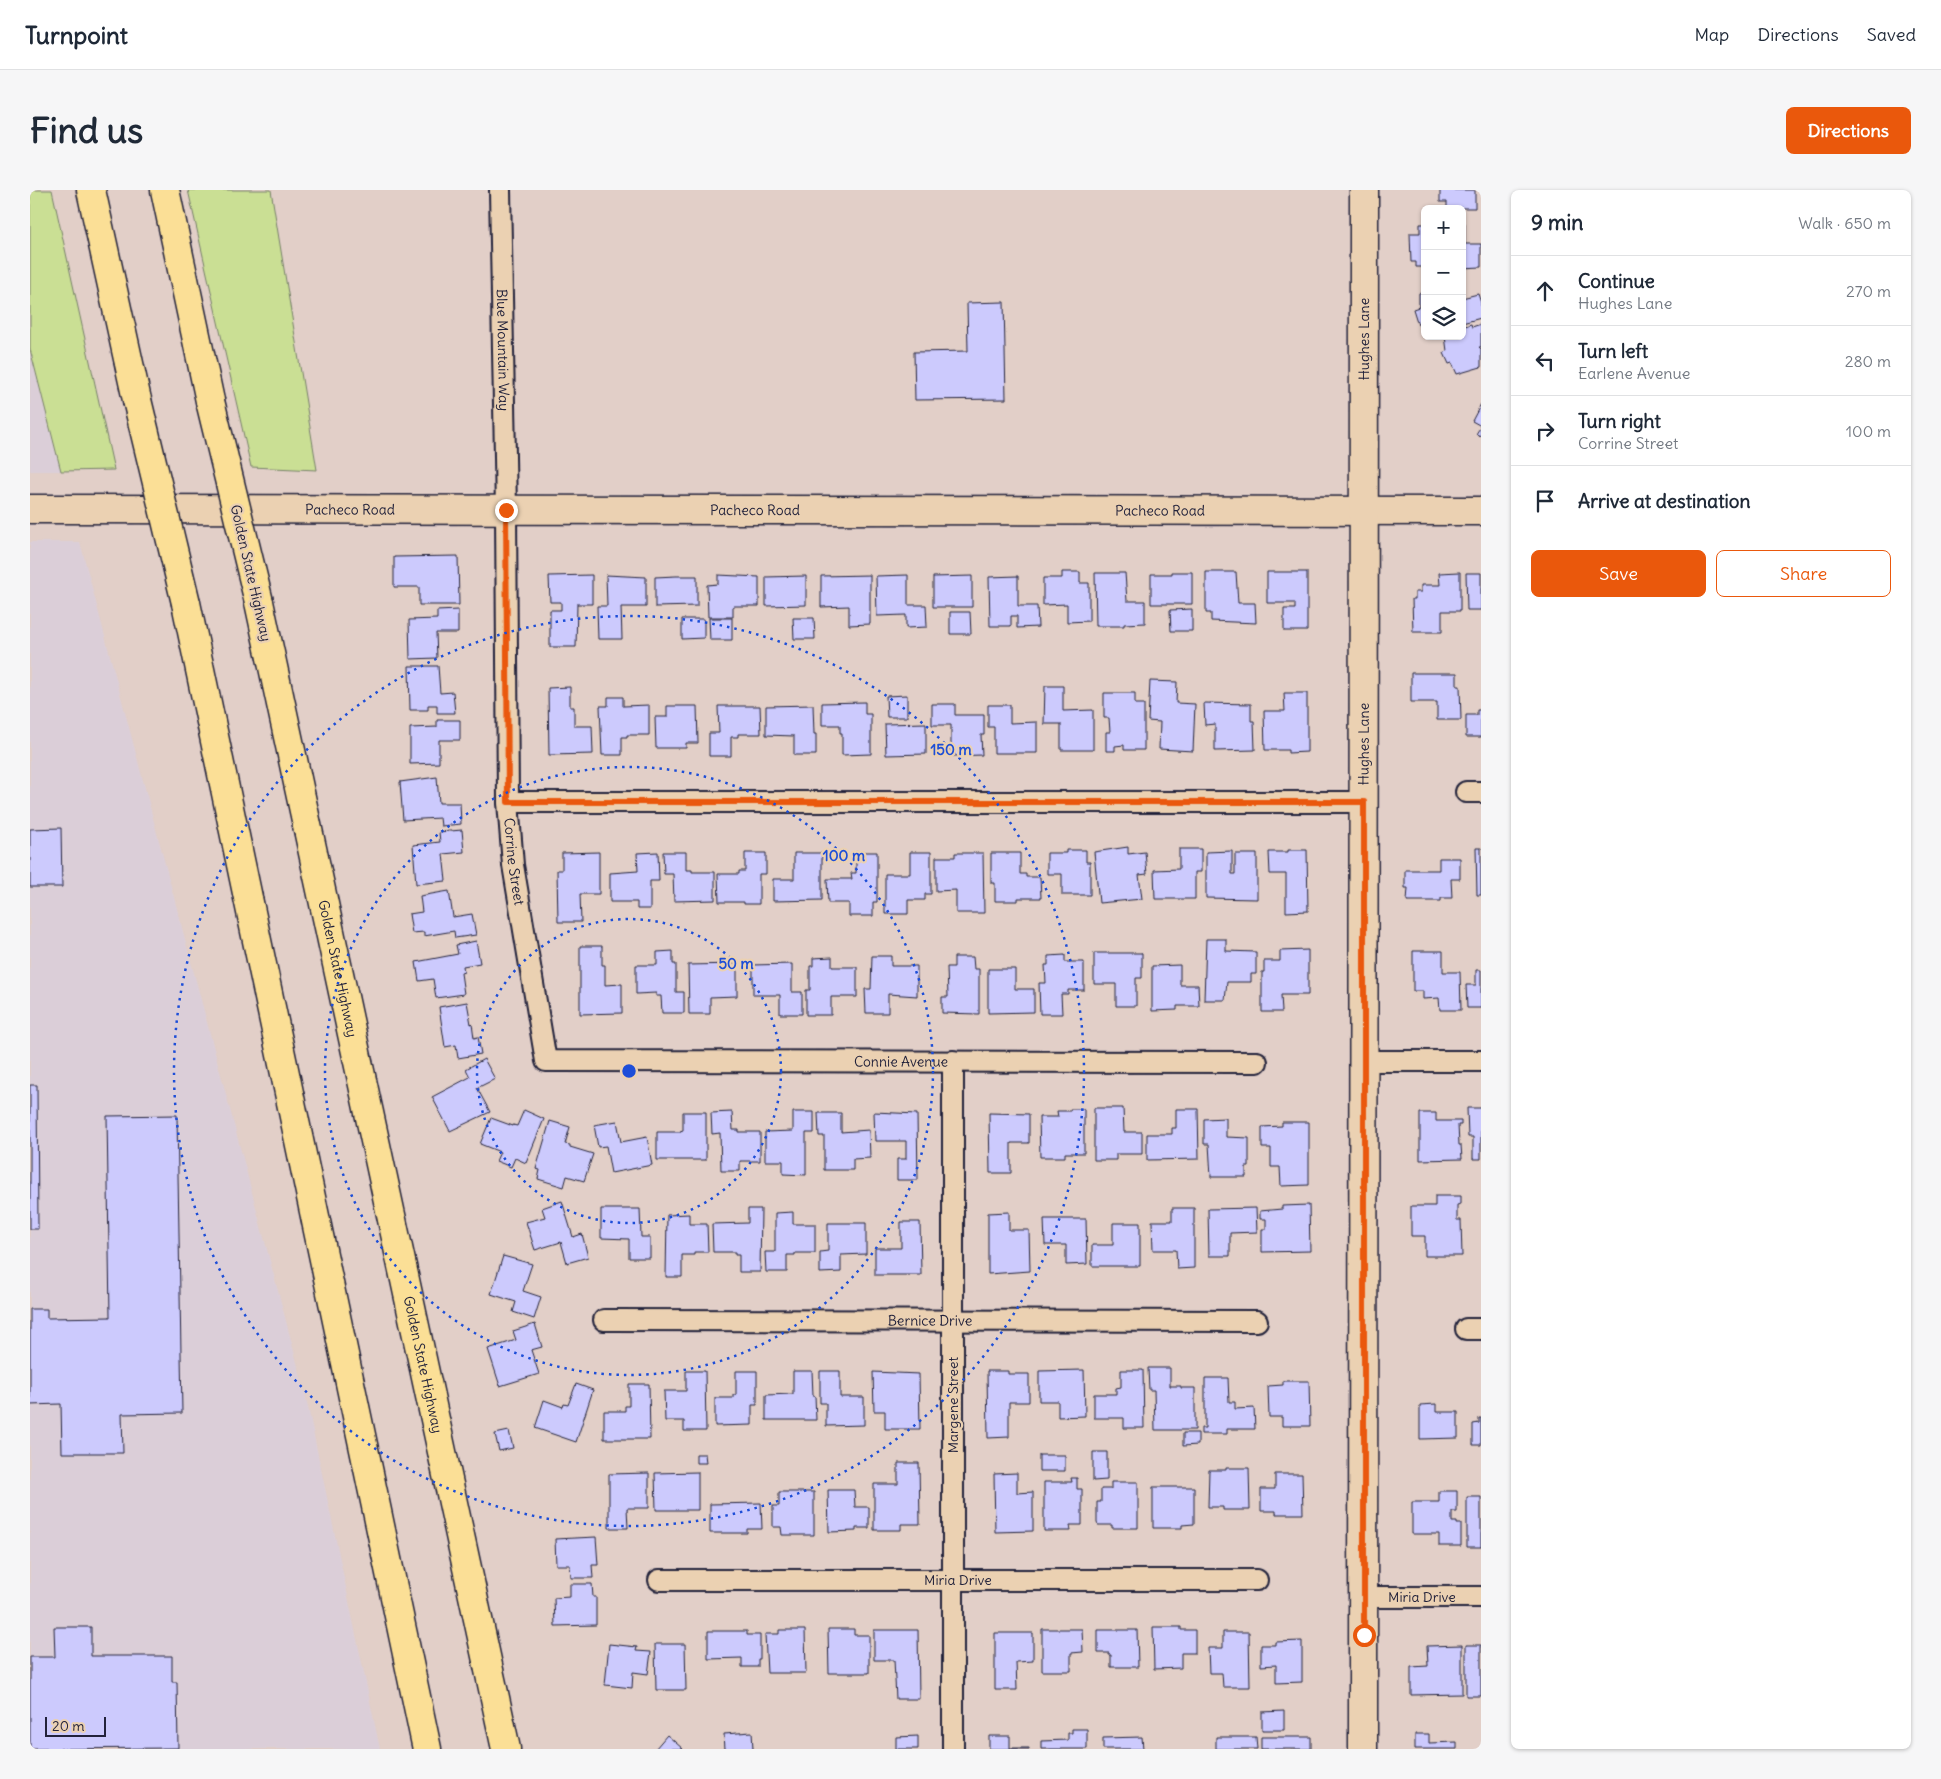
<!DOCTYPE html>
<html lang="en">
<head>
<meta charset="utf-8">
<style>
  body { margin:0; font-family:Delius,sans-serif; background:#f6f6f7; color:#1f2937 }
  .controls { position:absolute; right:15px; top:15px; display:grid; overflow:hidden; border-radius:8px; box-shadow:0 1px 4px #0004 }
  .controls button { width:45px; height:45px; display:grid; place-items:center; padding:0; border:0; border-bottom:1px solid #e0e1e3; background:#fff; color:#1f2937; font:25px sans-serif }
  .scale { position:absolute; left:15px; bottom:12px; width:61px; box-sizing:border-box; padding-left:5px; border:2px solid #22223b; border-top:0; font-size:14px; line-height:18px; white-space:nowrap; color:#22223b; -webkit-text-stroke:4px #ebd1b2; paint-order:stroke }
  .stop { position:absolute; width:15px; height:15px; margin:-11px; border:4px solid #ea580c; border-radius:50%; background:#fff }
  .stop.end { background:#ea580c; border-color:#fff; box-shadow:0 1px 5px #0008 }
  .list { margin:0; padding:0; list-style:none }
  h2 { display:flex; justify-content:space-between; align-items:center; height:65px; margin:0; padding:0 20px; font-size:21px }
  h2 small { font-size:16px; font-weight:400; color:#747a83 }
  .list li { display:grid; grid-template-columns:32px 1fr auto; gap:15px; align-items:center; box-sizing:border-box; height:70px; padding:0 20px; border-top:1px solid #e0e1e3 }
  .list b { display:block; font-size:19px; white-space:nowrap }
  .list p { margin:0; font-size:16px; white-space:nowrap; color:#747a83 }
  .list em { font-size:16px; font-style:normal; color:#747a83 }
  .actions { display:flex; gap:10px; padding:15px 20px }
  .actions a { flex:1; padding:11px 0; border:1px solid #ea580c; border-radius:8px; text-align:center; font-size:18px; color:#ea580c }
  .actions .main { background:#ea580c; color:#fff }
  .icon { flex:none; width:28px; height:28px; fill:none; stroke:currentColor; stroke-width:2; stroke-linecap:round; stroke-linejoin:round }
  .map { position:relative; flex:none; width:1451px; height:1559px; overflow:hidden; border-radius:8px }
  header { display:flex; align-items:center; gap:30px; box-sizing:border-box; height:70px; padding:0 25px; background:#fff; border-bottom:1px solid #e0e1e3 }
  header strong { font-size:24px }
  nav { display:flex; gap:28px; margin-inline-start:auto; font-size:18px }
  .intro { display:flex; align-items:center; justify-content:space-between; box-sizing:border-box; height:120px; padding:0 30px }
  h1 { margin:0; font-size:35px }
  .button { padding:12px 22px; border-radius:8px; background:#ea580c; color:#fff; font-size:18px; font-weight:700 }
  main { display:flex; gap:30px; padding:0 30px }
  aside { flex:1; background:#fff; border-radius:8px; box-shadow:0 1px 4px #0004 }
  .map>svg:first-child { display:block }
  .built { fill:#dbced8 }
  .green { fill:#cadf94; stroke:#768068 }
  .building { fill:#cccafd; stroke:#22223b }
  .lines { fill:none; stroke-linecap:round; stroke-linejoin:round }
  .street-casing { stroke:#22223b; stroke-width:24 }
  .secondary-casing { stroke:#22223b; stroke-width:31 }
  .highway-casing { stroke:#22223b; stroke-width:31 }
  .street { stroke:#ebd1b2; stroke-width:20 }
  .secondary { stroke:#ebd1b2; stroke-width:28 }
  .highway { stroke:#fbdf96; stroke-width:28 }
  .highway-bridge-casing { stroke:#22223b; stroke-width:31; stroke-linecap:butt }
  .highway-bridge { stroke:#fbdf96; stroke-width:28 }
  .route { stroke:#ea580c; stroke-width:6 }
  .ring { fill:none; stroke:#1d4ed8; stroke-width:2.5; stroke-dasharray:2.5 5 }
  .labels { text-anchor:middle; stroke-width:4.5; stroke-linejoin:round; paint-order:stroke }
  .street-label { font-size:14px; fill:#22223b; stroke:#ebd1b2 }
  .centre { fill:#1d4ed8; stroke:#ebd1b2; stroke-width:2.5 }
  .ring-label { font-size:15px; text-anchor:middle; font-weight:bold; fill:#1d4ed8; stroke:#ebd1b2; stroke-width:4.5; stroke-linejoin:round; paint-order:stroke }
</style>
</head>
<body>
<header>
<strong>Turnpoint</strong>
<nav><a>Map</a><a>Directions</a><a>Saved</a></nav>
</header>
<div class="intro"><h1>Find us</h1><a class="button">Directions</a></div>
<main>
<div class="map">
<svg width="1451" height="1559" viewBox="0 0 1451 1559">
  <rect width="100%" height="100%" fill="#e2cfc8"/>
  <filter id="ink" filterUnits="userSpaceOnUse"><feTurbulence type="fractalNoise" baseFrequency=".02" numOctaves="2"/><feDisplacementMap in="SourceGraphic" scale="10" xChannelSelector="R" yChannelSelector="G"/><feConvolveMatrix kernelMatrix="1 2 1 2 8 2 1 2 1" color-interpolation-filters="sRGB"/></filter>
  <g filter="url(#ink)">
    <!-- built -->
    <path class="built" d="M0,159L31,281H0Z
      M0,352H50L275,1203L350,1559H0Z"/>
    <!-- green -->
    <path class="green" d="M0,0H22L84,280L31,281L0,159Z
      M158,0H241L287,280L221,277Z"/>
    <!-- building -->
    <path class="building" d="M1410,0H1445V18H1417V12H1410Z
      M1390,34H1395V77H1386V72H1381L1380,43H1390Z
      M1432,34H1435V54H1451V77L1432,78Z
      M1395,102V134L1388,135L1383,119L1389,117V103Z
      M1448,104L1451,113V128L1432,133V108Z
      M974,112L976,209L885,210L884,162L938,161L937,113Z
      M1441,134L1442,137L1451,134V157H1449L1451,159V177L1427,184L1422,173L1419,174L1414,163L1417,161L1415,146H1432V137Z
      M1451,214V246L1446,244L1451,236L1442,231Z
      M428,366L429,415H389V397H364V367Z
      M1032,382H1050V393H1059V431L1037,432V414L1013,415V388H1032Z
      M1142,382H1162V414H1121V384H1142Z
      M1176,382H1206L1208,413H1225L1226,433L1181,431V423H1176Z
      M1237,382H1277V441H1254V419H1265V413H1237Z
      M1430,382V421H1412V442H1383L1382,409H1385V402H1391V395H1410L1409,383Z
      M1065,383H1095L1097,411H1115V433L1094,434V436H1066Z
      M1436,383H1451V420H1437Z
      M562,385V414H547L546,457H520V420H531V412H520L519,386Z
      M576,385L616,387V417H591L592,449H568L567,416H577Z
      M688,385L729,387V416H703V427H678L677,395L688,394Z
      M840,385V434L819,435V416L791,417V386Z
      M878,385V415H896L897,437L876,438V425L847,426L846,386Z
      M646,386H667V416L625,417V387Z
      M776,386V415L736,416V387Z
      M942,386V417H903V387Z
      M988,386V416H1007L1008,437L987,438V426H981V436H960L959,387Z
      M1162,419V441H1141L1140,420Z
      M428,420V443H406L407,468L380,469L379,430L407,429V421Z
      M920,422H940L941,444H920Z
      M679,428H702V450H680Z
      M763,428H784L785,449H764Z
      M652,429H674V448L652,449Z
      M379,476H408L410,503L423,502L425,523H407V515H398V520H380Z
      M1381,483H1427V496H1430L1431,530H1407V512H1381Z
      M1120,491L1147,492L1146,513L1165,514L1163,561L1129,559L1130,532L1118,531Z
      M1015,496H1033V521L1063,520V560H1031V534H1014Z
      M540,497V517H544V536H562L563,564L519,565L518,498Z
      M1074,503H1105V514H1114V560H1094V555L1085,556V561H1076V542H1080L1079,528H1074Z
      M1254,503H1277V562L1258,563V560H1235L1234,521H1255Z
      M877,505V527H857L856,506Z
      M578,507H593V516L619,515V545H597V547H592V565H572L570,516H578Z
      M835,512V524H841V564L812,565V543H810V535H792V513Z
      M1174,513L1221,514V531H1224L1225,560L1185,561V534L1175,535Z
      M902,514H925V525H954V545H951L952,565L921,566V535H902Z
      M783,515L784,544H786V565H764V546L736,545V516Z
      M958,515H980V533L1007,532V563H964V537H958Z
      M637,516H667L668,553H656V558H626L625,527H637Z
      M688,516H730L731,544H708V547H701V566H679V543H689Z
      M1447,520H1451V547H1436V525H1447Z
      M407,530H430V550H409V573L380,574V538L407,537Z
      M896,533V564L856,565L855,534Z
      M407,587L409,613H430L431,634L411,636L410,628L373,630L370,592Z
      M31,638L32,697H0V639Z
      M432,640L434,662L413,664L416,691L386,694L383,655L410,652L409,642Z
      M1098,657V664L1115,662L1117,684L1109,685L1112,709L1069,713L1064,662Z
      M1446,658H1451V705H1447Z
      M1149,659H1171V682H1165V709H1125L1124,680L1149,679Z
      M1036,660H1056V672H1060V705H1032V684H1017V663H1036Z
      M1258,660H1277L1278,721L1256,722V684H1240L1239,662H1258Z
      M1202,661V684H1205V664H1227V709L1176,708V662Z
      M569,662V704H550L551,732H528L527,680H532V663Z
      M628,662L629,691H620V719H607V712H580V683L608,681L607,663Z
      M633,662H656V680H662V682H685V710L644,711L643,684H634Z
      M826,662H847V712H843V726H819V713H798L797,689H822L821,683H826Z
      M880,662H901V704H895V710H878V724H855V684H880Z
      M715,663H736V684H729V714H714V712H689L688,684H709V681H715Z
      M764,663H792V710L743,711V689H764Z
      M925,663H953L954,723H926V700L906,701V667H925Z
      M961,663H990V684H996V687H1010L1011,708H988V711H965V693H961Z
      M1409,668H1430V689H1421L1422,708H1411V711H1377L1378,698H1375V680H1409Z
      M419,701L423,727L442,724L446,745L425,748L424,741L394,746V742L382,743L379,724L392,722L390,706Z
      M1176,749H1196V761L1226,762V784H1221V792H1197L1195,810H1174Z
      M446,751L450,773L433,776L434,782L431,783L434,804L406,808L403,789L389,791L386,772L428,764L426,755Z
      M550,756H572V775H575V795L592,794V823L550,824Z
      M1278,760V805H1251L1252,822H1232V782H1234V771H1250V761Z
      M643,761V774H646V802H654V823H632L631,806H626V803L606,804V775H627V762Z
      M1383,761H1413V782H1430L1431,820H1410L1409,808L1393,809V801H1383Z
      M1064,763H1112V788H1106V816H1086V794H1064Z
      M1035,765V772H1054V800H1038V804H1031L1032,824H1010L1009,793H1016L1015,775H1018V766Z
      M842,766H861V776H887V806L858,804V823H836L835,799H841Z
      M802,767V777H827V807H801V825H776V800H780V776H783V768Z
      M924,767H943L944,779H949V824L912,823V807H918L917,777H924Z
      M707,774V806L680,807V824H659L658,775Z
      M762,774V802H772V824H750V805H723V775Z
      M1150,775V795H1168L1169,816H1147V820L1122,821V776Z
      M958,779H985V799H1004V822L958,823Z
      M1446,780H1451V818H1437L1436,795H1446Z
      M437,812L441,834L442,833L444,848L448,847L451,864L428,868L426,855L415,857L409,817Z
      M454,869L465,889L447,898L460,922L420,941L402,907L440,887L436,879Z
      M0,895H7L8,1039H0Z
      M1064,918H1093L1094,942H1112V964H1086V970H1064Z
      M1437,918H1451V969H1443V947H1438Z
      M1040,919H1054V963H1035V967H1010L1009,927H1028L1027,921H1040Z
      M1146,919H1168L1169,969L1117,970V944H1142V938H1146Z
      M494,920L514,929L496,973L485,968L481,977L466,971L470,962L450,954L461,928L483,936V935L487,936Z
      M653,922H676V970H627V942H650V941L653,940Z
      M702,922L703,940H709V942H730V971H710V981H691L690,943L682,944L681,923Z
      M763,922H784V943H776V985L753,984V971H735V942L763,941Z
      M844,922L887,924L888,990H867V969H876V951H845Z
      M788,923H811V942L839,940L840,968L823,969V980H794V946H789Z
      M959,923L999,924V953H981V983H960Z
      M1390,923H1406V931H1431V935H1428L1429,955H1431L1432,969L1390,970Z
      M147,925L152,1223L92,1224L93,1263H32L31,1214L0,1215V1119H17V1128L80,1127L77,926Z
      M1196,928V947L1219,948V977H1216V987H1181L1179,954H1174V929Z
      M520,931L540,937L535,954L540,955V957L563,964L554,991L537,986L534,997L508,989L510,980L506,979Z
      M587,931L591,952L617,947L622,975L581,983L576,956L568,957L564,935Z
      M1252,932H1279V995L1251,996L1250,977H1241V958H1232V937L1252,936Z
      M1405,1006H1431V1014L1427,1015V1030H1431L1432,1066H1395V1046H1381V1016H1405Z
      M532,1011L543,1047L552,1044L558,1067L537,1073L531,1052L505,1060L496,1032L515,1027L512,1018Z
      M1279,1015L1280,1061L1232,1062V1039H1236V1029H1230V1021L1252,1019V1016Z
      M1142,1018H1164V1078L1147,1079L1146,1060H1123L1122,1031H1142Z
      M1226,1018L1227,1042L1200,1043V1066H1179L1178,1019Z
      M571,1019H610L611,1047H620V1068H599V1049L571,1048Z
      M718,1019H731L730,1082H709V1065H705V1062H683L682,1034L718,1033Z
      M763,1022V1034H785V1063H765V1065H757V1082H736L735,1062H745V1023Z
      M979,1022V1040H999L1000,1081L958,1084V1023Z
      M659,1024V1034H677L678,1062H664V1065H652V1087H636L637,1025Z
      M1014,1029H1056L1057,1074L1036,1075V1055H1015Z
      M871,1032H890L891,1085H845V1058H871Z
      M798,1033H836V1064L811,1065V1082L790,1083V1062L798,1061Z
      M1083,1033H1110V1076H1062V1055H1083Z
      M473,1066L502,1074L493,1101L511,1107L504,1129L483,1122L486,1112L461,1104Z
      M505,1134L512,1157L501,1160L509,1184L470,1196L458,1159L486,1150L483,1141Z
      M1118,1178H1140V1196H1151V1198H1165V1240H1125L1124,1200H1119Z
      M1054,1180L1055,1226L1028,1227V1211H1009V1181Z
      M1091,1180H1113L1114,1238H1094V1228H1064V1204H1086V1198L1091,1197Z
      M656,1181H675L676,1241H654V1231H635L634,1201H656Z
      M706,1181H727V1215H722V1235L685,1236V1208H703V1205H706Z
      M763,1181H782L783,1206H785L786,1230H736V1205L763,1204Z
      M790,1181H810V1207H834V1235L796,1236V1213H790Z
      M957,1181H978V1184H999V1212H979V1247L958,1248Z
      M843,1182L889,1184L890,1239H855V1221H844Z
      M1175,1188H1198L1199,1212H1205V1219L1224,1218L1225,1239H1197V1244H1171V1238H1175Z
      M1253,1191H1279L1280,1236H1252V1227H1239L1238,1196L1253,1195Z
      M546,1194L563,1200L546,1252L505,1238L514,1210L533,1217L534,1214L538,1215Z
      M599,1194H619L620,1249H574V1221H595V1216H599Z
      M1406,1214V1222H1428V1248L1390,1249V1215Z
      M1449,1228H1451V1255H1443V1234L1449,1233Z
      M479,1241L483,1258L469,1261L465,1244Z
      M1153,1243H1168V1255L1153,1256Z
      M1063,1262H1077V1290L1063,1291Z
      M666,1264H675L676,1273H666Z
      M1009,1265H1035V1281H1009Z
      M868,1273H889L890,1334H871V1340H844V1294H868Z
      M1196,1278H1219L1220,1320H1193V1317H1178L1179,1280H1196Z
      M668,1282V1320H626L625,1283Z
      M619,1283V1318H597L598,1338H579V1284Z
      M987,1283V1303L1003,1302V1341L965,1342L964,1284Z
      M1245,1284H1272L1273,1324H1246V1321H1231V1299H1245Z
      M1041,1288H1047V1299H1052V1335H1040L1041,1341H1014V1292H1042Z
      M1081,1292H1108V1338H1082V1335H1068L1067,1333V1312H1071V1299H1081Z
      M1123,1297H1164V1334L1152,1335V1338H1123Z
      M798,1300H824L825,1317H839V1338H826V1341L799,1342Z
      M1409,1301H1427V1322H1422V1332H1427V1334H1431V1356H1409V1344H1382V1312H1409Z
      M749,1302H784V1345H752L751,1337H743V1316H749Z
      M1437,1307H1451V1357H1437Z
      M731,1313L732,1339H717V1343H680V1314Z
      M566,1347L568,1375H562L563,1388H541L540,1375H526L525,1349Z
      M540,1394H562L563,1407H566V1435L525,1436L524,1408L540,1407Z
      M24,1437H61V1466H142V1492H147L148,1558L0,1559V1467H25Z
      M1123,1437H1151V1440H1165V1463H1151V1478L1124,1479Z
      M798,1439H824V1445H839V1483H799Z
      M1012,1439H1052L1053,1462L1041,1463V1481H1012Z
      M749,1440H775L776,1483H737L735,1444H749Z
      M844,1440H888L889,1509H866L864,1470H844Z
      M1068,1440H1107L1108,1477H1081V1465H1079V1463H1068Z
      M678,1441H717V1445H730V1469H728V1477H712V1468L678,1469Z
      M1193,1442H1219L1220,1497H1193L1192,1483H1179L1178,1458H1193Z
      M965,1443H1003V1471L986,1472L987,1500H965Z
      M1272,1451V1492L1246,1493V1475L1231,1476V1455H1245V1452Z
      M579,1454L607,1457L606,1461L621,1462L618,1484L603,1482L602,1498L575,1495Z
      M625,1454H655L656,1500H626Z
      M1432,1455V1504L1381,1505V1477L1398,1476L1397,1456Z
      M1436,1455H1451V1506H1436Z
      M1254,1521V1540H1232V1522Z
      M1042,1539H1057V1559H1011V1551L1038,1550V1543H1042Z
      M722,1542L723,1559H695L694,1544Z
      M1385,1544H1399V1553L1427,1552V1559H1385Z
      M637,1545L653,1559H625Z
      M888,1546V1559H866V1547Z
      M959,1546H980V1558H999V1559H959Z
      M1112,1547L1113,1559H1073V1548Z
      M1186,1547H1226L1227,1559H1186Z
      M1231,1547H1281V1559H1231Z"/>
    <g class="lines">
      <!-- street casing -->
      <g class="street-casing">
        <g id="street">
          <path id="s1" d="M470,0L476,320L478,612L483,675L516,871L1227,872"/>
          <path d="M1436,602H1451"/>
          <path d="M478,612H1333"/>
          <path d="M923,871V1559"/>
          <path d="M1333,871H1451"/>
          <path id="s2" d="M574,1130L1227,1131"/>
          <path d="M1436,1139H1451"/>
          <path id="s3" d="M629,1390H1227"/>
          <path id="s4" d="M1333,1407H1451"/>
        </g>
      </g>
      <!-- secondary casing -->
      <g class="secondary-casing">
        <g id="secondary">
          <path id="s5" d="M0,319L1451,321"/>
          <path id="s6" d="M1333,1559L1334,0"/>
        </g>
      </g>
      <!-- highway casing -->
      <g class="highway-casing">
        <g id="highway">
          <path d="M61,0L107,210"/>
          <path d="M135,0L180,211"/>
          <path id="s7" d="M229,412L476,1559"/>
          <path d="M156,413L397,1559"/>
        </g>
      </g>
      <!-- street -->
      <use href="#street" class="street"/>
      <!-- secondary -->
      <use href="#secondary" class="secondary"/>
      <!-- highway -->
      <use href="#highway" class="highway"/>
      <!-- highway-bridge casing -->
      <g class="highway-bridge-casing">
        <path id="highway-bridge" d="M107,210L156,413
          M180,211L229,412"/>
      </g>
      <!-- highway-bridge -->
      <use href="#highway-bridge" class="highway-bridge"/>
    </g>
  </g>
  <g class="lines" filter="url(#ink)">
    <!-- route -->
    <path class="route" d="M476,320L478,612H1334V1445"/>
  </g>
  <!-- distance rings -->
  <g class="ring">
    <circle cx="599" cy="881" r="152"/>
    <circle cx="599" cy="881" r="304"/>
    <circle cx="599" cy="881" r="455"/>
  </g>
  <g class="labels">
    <!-- street labels -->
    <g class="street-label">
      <text dy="5" stroke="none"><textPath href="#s6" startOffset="1410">Hughes Lane</textPath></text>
      <text dy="5" stroke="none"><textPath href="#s1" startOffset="160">Blue Mountain Way</textPath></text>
      <text dy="5" stroke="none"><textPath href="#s5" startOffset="320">Pacheco Road</textPath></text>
      <text dy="5" stroke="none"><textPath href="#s5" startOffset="725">Pacheco Road</textPath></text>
      <text dy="5" stroke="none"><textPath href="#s5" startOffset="1130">Pacheco Road</textPath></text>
      <text transform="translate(221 383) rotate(77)" y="5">Golden State Highway</text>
      <text dy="5" stroke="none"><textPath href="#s6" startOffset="1005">Hughes Lane</textPath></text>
      <text dy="5" stroke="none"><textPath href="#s1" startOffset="672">Corrine Street</textPath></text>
      <text dy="5" stroke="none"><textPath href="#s7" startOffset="375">Golden State Highway</textPath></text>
      <text dy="5" stroke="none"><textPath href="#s1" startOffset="1229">Connie Avenue</textPath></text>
      <text dy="5" stroke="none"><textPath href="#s2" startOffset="326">Bernice Drive</textPath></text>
      <text dy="5" stroke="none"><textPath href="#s7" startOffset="780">Golden State Highway</textPath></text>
      <text transform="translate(923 1215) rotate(-90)" y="5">Margene Street</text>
      <text dy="5" stroke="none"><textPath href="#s3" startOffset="299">Miria Drive</textPath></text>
      <text dy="5" stroke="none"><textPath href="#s4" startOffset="59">Miria Drive</textPath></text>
    </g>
  </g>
  <circle cx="599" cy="881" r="8" class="centre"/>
  <g class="ring-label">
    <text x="921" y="565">150 m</text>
    <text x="814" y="671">100 m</text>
    <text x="706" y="779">50 m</text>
  </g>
</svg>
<div class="controls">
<button>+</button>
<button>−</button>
<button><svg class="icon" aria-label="layers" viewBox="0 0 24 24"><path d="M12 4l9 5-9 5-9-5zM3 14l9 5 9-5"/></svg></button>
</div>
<div class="scale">20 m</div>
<div class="stop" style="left:1334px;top:1445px"></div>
<div class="stop end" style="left:476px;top:320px"></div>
</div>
<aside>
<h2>9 min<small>Walk · 650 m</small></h2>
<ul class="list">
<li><svg class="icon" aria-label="ahead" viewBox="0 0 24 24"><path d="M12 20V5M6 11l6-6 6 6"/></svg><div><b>Continue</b><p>Hughes Lane</p></div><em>270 m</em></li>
<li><svg class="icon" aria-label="left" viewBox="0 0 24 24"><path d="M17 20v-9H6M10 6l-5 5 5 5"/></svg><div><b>Turn left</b><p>Earlene Avenue</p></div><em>280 m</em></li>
<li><svg class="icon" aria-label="right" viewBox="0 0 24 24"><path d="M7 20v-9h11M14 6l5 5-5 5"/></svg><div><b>Turn right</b><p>Corrine Street</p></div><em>100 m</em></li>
<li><svg class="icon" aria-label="arrive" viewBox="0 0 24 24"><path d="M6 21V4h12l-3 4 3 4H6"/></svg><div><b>Arrive at destination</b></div></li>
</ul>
<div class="actions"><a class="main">Save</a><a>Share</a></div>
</aside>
</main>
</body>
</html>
